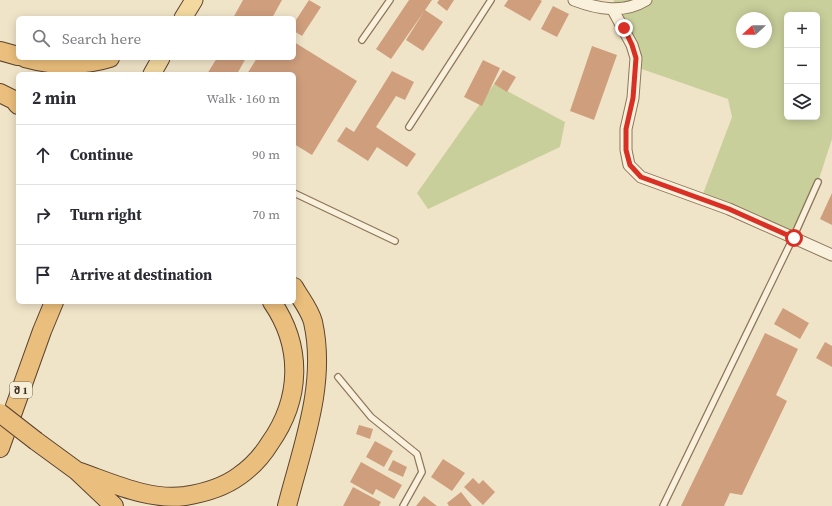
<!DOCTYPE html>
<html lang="en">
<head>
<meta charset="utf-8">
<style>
  body { margin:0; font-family:"Source Serif 4","Noto Sans Georgian",serif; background:#f2f2f3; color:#2b2b33 }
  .controls { position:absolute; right:12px; top:12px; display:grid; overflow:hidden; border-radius:6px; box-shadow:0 2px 10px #0003 }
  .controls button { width:36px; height:36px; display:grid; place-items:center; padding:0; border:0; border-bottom:1px solid #e1e1e2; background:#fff; color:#2b2b33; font:20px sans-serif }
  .compass { position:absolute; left:736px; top:12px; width:36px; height:36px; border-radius:50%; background:#fff; box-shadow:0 2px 10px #0003; rotate:249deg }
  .stop { position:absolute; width:12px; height:12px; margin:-9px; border:3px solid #d93025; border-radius:50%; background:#fff }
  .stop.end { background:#d93025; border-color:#fff; box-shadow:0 1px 4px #0008 }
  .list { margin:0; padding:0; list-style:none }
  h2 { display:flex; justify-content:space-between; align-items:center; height:52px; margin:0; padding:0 16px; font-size:17px }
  h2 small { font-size:13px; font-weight:400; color:#7c7c81 }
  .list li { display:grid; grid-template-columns:26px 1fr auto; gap:12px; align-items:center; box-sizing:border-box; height:60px; padding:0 16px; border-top:1px solid #e1e1e2 }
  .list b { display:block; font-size:15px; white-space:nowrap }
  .list em { font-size:13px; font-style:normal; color:#7c7c81 }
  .icon { flex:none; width:22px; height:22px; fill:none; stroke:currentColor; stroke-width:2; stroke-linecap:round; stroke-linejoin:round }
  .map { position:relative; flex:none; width:832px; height:506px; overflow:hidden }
  .search { position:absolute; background:#fff; box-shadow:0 2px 10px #0003; left:16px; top:16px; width:280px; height:44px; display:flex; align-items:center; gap:10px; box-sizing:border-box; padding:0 14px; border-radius:6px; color:#7c7c81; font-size:15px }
  .panel { position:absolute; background:#fff; box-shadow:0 2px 10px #0003; left:16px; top:72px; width:280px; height:232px; border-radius:6px }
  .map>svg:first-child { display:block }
  .green { fill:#c9cf9b; fill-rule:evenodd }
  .building { fill:#cf9f7d }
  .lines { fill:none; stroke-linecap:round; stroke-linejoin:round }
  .service-casing { stroke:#8d765c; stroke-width:8 }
  .minor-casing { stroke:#8d765c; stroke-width:13 }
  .primary-casing { stroke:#5b4430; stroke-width:19 }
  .trunk-casing { stroke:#5b4430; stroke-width:20 }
  .service { stroke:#faf1dc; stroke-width:5.5 }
  .minor { stroke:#faf1dc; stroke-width:11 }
  .primary { stroke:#f3d9a0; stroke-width:17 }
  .trunk { stroke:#eabe7c; stroke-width:18 }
  .trunk-bridge-casing { stroke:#5b4430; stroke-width:20; stroke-linecap:butt }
  .trunk-bridge { stroke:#eabe7c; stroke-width:18 }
  .route { stroke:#d93025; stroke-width:5 }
  .labels { text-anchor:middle; stroke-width:3; stroke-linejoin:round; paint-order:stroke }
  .shield { fill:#f7eed8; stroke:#756857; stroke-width:1 }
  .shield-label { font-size:10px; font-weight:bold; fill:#3d2e20 }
</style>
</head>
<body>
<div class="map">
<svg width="832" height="506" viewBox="0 0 832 506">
  <rect width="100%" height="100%" fill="#f0e4c8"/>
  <!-- green -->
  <path class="green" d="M614,0H832V139L818,182L793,238L701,199L732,117L728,99L636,67L613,10ZM787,15H817V117H787ZM742,18H766V42H742Z
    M494,84L565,122L560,147L428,209L417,193Z"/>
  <!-- building -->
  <path class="building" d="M243,0H282L272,18H233Z
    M309,0L321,7L302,36L294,31V23Z
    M409,0H432L391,59L376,49Z
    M439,0H454L447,11L437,3Z
    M508,0H540L542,1L530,21L504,6Z
    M553,6L569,14L557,37L541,29Z
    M425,10L443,22L423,51L406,40Z
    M294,42L357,81L312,155L294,144V74H247L257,58H294Z
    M592,46L617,55L594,120L570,111Z
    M217,58H246L237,74H207Z
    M483,60L500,68L482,106L464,97Z
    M503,70L516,77L507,92L494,84Z
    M392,71L414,82L405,100L396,96L376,127L416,154L407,167L377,147L368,161L337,141L346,127L354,132Z
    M832,193V225L820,219Z
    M783,308L809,323L800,339L774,324Z
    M765,333L798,349L776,395L787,401L742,495L730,493L724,506H681Z
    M825,342L832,346V367L816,358Z
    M359,425L373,429L370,439L356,434Z
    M375,441L393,451L384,467L366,457Z
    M443,459L465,473L452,491L431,477Z
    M393,460L407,467L403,477L388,470Z
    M361,462L402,485L394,499L376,489L373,495L350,482Z
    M473,478L479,484L483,480L495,492L483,505L464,487Z
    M353,487L381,502L379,506H343Z
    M461,492L472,506H449L447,503Z
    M424,496L437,506H416Z"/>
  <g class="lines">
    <!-- service casing -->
    <g class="service-casing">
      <path id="service" d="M362,40L390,0
        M409,127L491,0
        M294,193L395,241
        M338,377L371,417L417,454L422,472L403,506
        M663,506L793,238L818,182"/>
    </g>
    <!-- minor casing -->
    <g class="minor-casing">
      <path id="minor" d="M574,0C598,9 623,14 646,0
        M613,10L632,45L636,58L633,98L626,129V150L629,165L641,177L729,209L832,255"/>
    </g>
    <!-- primary casing -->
    <g class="primary-casing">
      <path id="primary" d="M183,18L194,0
        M152,74L161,58"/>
    </g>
    <!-- trunk casing -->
    <g class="trunk-casing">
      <path id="trunk" d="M0,51L18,56
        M25,58C54,66 81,67 110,58
        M0,93L14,100L18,105
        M36,441L77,471L114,506
        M0,448L42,331L54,302
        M77,471C110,482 148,501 185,496C204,493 224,487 239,476C252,467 262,456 270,443C301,399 303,347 272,302
        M287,506C302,447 327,384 313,322C310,310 300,298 294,287"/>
    </g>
    <!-- service -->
    <use href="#service" class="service"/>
    <!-- minor -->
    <use href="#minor" class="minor"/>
    <!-- primary -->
    <use href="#primary" class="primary"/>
    <!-- trunk -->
    <use href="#trunk" class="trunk"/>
    <!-- trunk-bridge casing -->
    <g class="trunk-bridge-casing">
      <path id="trunk-bridge" d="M0,413L36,441"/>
    </g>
    <!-- trunk-bridge -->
    <use href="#trunk-bridge" class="trunk-bridge"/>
  </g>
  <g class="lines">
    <!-- route -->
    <path class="route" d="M624,28L632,45L636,58L633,98L626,129V150L630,165L641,177L729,209L794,238"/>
  </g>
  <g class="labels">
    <!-- shield labels -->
    <rect class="shield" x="10" y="382" width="22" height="16" rx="3"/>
    <g class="shield-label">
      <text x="21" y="394">შ 1</text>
    </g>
  </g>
</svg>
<div class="controls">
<button>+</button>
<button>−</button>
<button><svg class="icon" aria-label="layers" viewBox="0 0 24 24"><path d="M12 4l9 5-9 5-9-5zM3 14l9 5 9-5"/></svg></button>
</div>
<svg class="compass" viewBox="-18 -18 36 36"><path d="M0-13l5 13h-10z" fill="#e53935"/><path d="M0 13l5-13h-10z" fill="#7c7c81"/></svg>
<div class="stop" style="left:794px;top:238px"></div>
<div class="stop end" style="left:624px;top:28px"></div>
<div class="search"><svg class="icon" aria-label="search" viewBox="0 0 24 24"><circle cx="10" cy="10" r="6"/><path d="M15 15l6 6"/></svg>Search here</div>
<section class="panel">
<h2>2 min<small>Walk · 160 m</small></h2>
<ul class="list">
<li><svg class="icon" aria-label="ahead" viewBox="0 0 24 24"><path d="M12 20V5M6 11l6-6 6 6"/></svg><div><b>Continue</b></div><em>90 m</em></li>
<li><svg class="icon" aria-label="right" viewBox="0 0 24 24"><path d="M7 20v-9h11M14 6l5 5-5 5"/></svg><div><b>Turn right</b></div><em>70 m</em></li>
<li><svg class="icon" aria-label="arrive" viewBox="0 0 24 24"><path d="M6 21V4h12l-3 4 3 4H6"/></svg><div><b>Arrive at destination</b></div></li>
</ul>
</section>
</div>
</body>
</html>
